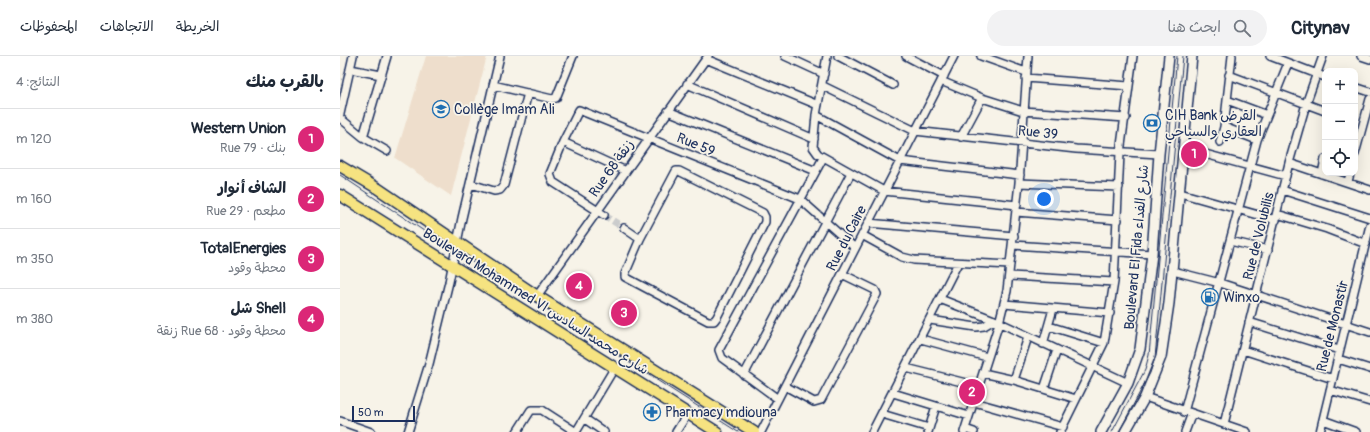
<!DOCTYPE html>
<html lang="ar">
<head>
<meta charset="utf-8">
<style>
  body { margin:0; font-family:Pangolin,"Playpen Sans Arabic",sans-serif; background:#f2f2f3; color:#1f2937; direction:rtl }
  .controls { position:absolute; right:12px; top:12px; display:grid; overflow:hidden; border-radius:8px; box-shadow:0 4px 16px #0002 }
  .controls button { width:36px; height:36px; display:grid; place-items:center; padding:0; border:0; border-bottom:1px solid #e0e1e3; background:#fff; color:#1f2937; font:20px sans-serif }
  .scale { position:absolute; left:12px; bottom:10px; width:63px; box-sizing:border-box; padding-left:4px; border:2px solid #1b2f5e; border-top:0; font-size:11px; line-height:14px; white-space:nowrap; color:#1b2f5e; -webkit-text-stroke:3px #f7f3e8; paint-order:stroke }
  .you { position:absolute; left:704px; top:143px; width:14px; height:14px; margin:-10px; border:3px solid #fff; border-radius:50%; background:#1a73e8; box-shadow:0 0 0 6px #1a73e833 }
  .badge { display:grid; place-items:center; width:26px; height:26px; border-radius:50%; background:#db2777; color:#fff; font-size:13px; font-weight:700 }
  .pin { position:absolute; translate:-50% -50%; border:2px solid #fff; box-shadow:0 1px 4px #0006 }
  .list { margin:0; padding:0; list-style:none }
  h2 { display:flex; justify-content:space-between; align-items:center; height:52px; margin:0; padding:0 16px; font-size:17px }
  h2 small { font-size:13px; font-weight:400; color:#747a83 }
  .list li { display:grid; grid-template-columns:26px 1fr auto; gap:12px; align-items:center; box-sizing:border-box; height:60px; padding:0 16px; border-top:1px solid #e0e1e3 }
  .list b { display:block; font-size:15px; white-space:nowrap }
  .list p { margin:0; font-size:13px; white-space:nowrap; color:#747a83 }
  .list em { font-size:13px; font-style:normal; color:#747a83 }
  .icon { flex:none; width:22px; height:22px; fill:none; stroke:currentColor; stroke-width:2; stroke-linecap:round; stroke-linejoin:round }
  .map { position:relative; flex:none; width:1030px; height:376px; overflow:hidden; direction:ltr }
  header { display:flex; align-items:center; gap:24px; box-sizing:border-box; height:56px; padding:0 20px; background:#fff; border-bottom:1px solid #e0e1e3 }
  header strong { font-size:19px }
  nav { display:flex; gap:22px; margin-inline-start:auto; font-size:14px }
  .search { width:280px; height:36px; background:#f2f2f3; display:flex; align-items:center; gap:10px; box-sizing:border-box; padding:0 14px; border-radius:22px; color:#747a83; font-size:15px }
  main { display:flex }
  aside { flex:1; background:#fff }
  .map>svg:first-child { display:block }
  .built { fill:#eedecc }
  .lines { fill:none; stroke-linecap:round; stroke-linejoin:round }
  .street-tunnel { stroke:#cbcccc; stroke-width:7; stroke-dasharray:7 3.5; stroke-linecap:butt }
  .street-casing { stroke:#1b2f5e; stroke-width:10 }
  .secondary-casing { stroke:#1b2f5e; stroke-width:12 }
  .primary-casing { stroke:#1b2f5e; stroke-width:13 }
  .street { stroke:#f7f3e8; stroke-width:7 }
  .secondary { stroke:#f7f3e8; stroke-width:9 }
  .primary { stroke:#f6e381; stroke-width:10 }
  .tram { stroke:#1b2f5e; stroke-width:1 }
  .labels { text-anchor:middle; stroke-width:3.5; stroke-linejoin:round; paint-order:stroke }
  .poi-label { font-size:14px; fill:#1b2f5e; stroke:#f7f3e8; text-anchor:start }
  .street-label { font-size:14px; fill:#1b2f5e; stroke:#f7f3e8 }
</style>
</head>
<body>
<header>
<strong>Citynav</strong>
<div class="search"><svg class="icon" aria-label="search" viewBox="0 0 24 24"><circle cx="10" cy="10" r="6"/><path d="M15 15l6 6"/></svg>ابحث هنا</div>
<nav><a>الخريطة</a><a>الاتجاهات</a><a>المحفوظات</a></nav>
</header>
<main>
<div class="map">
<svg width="1030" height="376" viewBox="0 0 1030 376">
  <rect width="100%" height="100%" fill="#f7f3e8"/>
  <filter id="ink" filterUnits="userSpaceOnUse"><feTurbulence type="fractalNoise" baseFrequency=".025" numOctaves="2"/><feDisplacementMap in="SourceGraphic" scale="8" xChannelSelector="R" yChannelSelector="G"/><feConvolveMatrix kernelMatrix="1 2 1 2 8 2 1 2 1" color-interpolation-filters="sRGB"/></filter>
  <g filter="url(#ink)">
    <!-- built -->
    <path class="built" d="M86,0H147L111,140L55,102Z"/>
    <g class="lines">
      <!-- street-tunnel -->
      <path class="street-tunnel" d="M264,159L284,172"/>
      <!-- street casing -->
      <g class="street-casing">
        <path id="street" d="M445,0L484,18
          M487,0L476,59L473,91L478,98L544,135L677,149
          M498,0L553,29
          M566,0L604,20
          M641,0L686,16
          M930,0L985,21
          M1021,0L1030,3
          M366,3L478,49
          M10,13L41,19
          M889,19L985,55
          M686,22L789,30
          M601,25L642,42L683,55L786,62
          M347,28L474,83
          M153,29L212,43L216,42L233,0
          M483,30L575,75L736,93L819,98
          M1015,31L1030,36
          M887,44L927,59
          M328,55L476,115
          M0,58L13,0
          M476,59L560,105L680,119
          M0,62L23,81L47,0
          M884,71L917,84
          M23,81L47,95
          M621,81L642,42
          M223,86L286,115
          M880,86L884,71L892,0
          M843,92L946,120
          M1015,98L1030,43
          M949,107L1030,134
          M336,115H339L423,157L425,161V166L377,261L374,265H368L285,221V218L300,183Z
          M982,118L985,103
          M1008,126L1010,117
          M679,127L779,131
          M131,128L154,135L160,134L164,129L188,37
          M942,134L1030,162
          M840,137L936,164
          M676,156L778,164
          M937,158L987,173L1026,188
          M264,159L213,126L210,118L223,86L239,54L460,143L515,192
          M528,167L674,180
          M284,172L300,183
          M522,179L562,201L574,204L670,209
          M890,185L928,194
          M673,189L812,198
          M833,215L880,227L1030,276
          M669,220L774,226
          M197,240L368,0
          M600,243L654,264L788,327
          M664,248L770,257
          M590,264L636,271L644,270L654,264
          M909,266L999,294
          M709,270L764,287
          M581,283L647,301
          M703,288L713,253
          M903,294L993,323
          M998,303L1030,313
          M566,312L638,330
          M643,317L674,324L736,343
          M404,319L511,117
          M674,324L688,281
          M445,330L474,346L481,344L537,238L535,234L502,218
          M704,333L717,294
          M990,334L1030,346
          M553,337L629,360
          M805,341L907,376
          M438,343L382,302L379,294L483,102
          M634,346L723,371
          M844,356L917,84L948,7
          M542,358L589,372
          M245,363L264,376
          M983,364L1016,376
          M0,365L31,376
          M884,368L949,107L966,48L983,0
          M625,373L634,376
          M68,376L89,308L109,226L122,162L160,0
          M177,376L191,354H202L236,376
          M236,376L275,311
          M336,376L348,357
          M421,376L614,0
          M532,376L618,207
          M588,376L596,350
          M624,376L659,267L667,235L679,127L688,0
          M720,376L764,287L774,226L780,97L793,0
          M845,376L852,357
          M980,376L1030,169"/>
      </g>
      <!-- secondary casing -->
      <g class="secondary-casing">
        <path id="secondary" d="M761,376L788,327L800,293L812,198L819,98L829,0
          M785,376L805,341L821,301L829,247L852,0"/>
      </g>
      <!-- primary casing -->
      <g class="primary-casing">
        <path id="primary" d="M0,110L37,132L197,240L414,376
          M0,139L377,376"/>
      </g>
      <!-- street -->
      <use href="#street" class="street"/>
      <!-- secondary -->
      <use href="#secondary" class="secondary"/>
      <!-- primary -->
      <use href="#primary" class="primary"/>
      <!-- tram -->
      <path class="tram" d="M0,119L93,181L398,376
        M772,376L805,314L809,299L837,0
        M779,376L810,317L815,302L843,0"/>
    </g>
  </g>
  <!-- icons -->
  <defs>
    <g id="school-ring" transform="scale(0.9)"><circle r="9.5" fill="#f7f3e8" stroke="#1f6fb2" stroke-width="1.5"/><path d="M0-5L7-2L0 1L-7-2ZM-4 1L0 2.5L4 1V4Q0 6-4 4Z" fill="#1f6fb2"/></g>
    <g id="bank-ring" transform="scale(0.9)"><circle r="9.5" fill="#f7f3e8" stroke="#1f6fb2" stroke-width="1.5"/><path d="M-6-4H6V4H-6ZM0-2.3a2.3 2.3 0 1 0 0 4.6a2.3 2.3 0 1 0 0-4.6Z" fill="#1f6fb2"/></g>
    <g id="fuel-ring" transform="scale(0.9)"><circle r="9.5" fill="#f7f3e8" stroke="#1f6fb2" stroke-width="1.5"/><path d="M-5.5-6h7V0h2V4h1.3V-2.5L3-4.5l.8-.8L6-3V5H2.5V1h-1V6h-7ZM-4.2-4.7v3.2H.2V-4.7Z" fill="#1f6fb2"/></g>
    <g id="pharmacy-ring" transform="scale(0.9)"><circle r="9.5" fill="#f7f3e8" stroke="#1f6fb2" stroke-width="1.5"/><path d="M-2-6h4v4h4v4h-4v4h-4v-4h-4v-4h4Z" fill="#1f6fb2"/></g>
  </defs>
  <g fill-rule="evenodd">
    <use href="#school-ring" x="101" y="53"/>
    <use href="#bank-ring" x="812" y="67"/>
    <use href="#fuel-ring" x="870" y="241"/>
    <use href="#pharmacy-ring" x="312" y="356"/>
  </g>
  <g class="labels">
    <!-- poi labels -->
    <g class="poi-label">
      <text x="114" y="58">Collège Imam Ali</text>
      <text x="825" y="64">CIH Bank القرض<tspan x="825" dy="16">العقاري والسياحي</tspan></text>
      <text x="883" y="246">Winxo</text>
      <text x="325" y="361">Pharmacy mdiouna</text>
    </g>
    <!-- street labels -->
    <g class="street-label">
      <text transform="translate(698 76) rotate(6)" y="5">Rue 39</text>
      <text transform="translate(356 88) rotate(22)" y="5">Rue 59</text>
      <text transform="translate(271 112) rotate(-55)" y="5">Rue 68 زنقة</text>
      <text transform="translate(918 180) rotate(-76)" y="5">Rue de Volubilis</text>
      <text transform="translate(506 182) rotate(-63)" y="5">Rue du Caire</text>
      <text transform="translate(796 191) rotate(-85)" y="5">Boulevard El Fida شارع الفداء</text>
      <text transform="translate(196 245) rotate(32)" y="5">Boulevard Mohammed VI شارع محمد السادس</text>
      <text transform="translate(992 270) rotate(-76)" y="5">Rue de Monastir</text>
    </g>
  </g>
</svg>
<div class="controls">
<button>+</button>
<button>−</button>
<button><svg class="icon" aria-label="locate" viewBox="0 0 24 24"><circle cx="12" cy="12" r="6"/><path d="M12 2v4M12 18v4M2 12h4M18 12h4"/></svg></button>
</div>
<div class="scale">50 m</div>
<div class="you"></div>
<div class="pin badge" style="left:854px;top:98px">1</div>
<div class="pin badge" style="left:632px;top:336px">2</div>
<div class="pin badge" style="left:284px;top:257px">3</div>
<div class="pin badge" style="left:239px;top:230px">4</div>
</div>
<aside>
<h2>بالقرب منك<small>النتائج: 4</small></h2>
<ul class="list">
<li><span class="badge">1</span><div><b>Western Union</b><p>بنك · Rue 79</p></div><em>120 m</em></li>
<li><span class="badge">2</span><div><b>الشاف أنوار</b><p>مطعم · Rue 29</p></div><em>160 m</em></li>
<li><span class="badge">3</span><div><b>TotalEnergies</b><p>محطة وقود</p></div><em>350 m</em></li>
<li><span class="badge">4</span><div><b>Shell شل</b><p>محطة وقود · Rue 68 زنقة</p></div><em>380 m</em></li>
</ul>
</aside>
</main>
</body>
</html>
